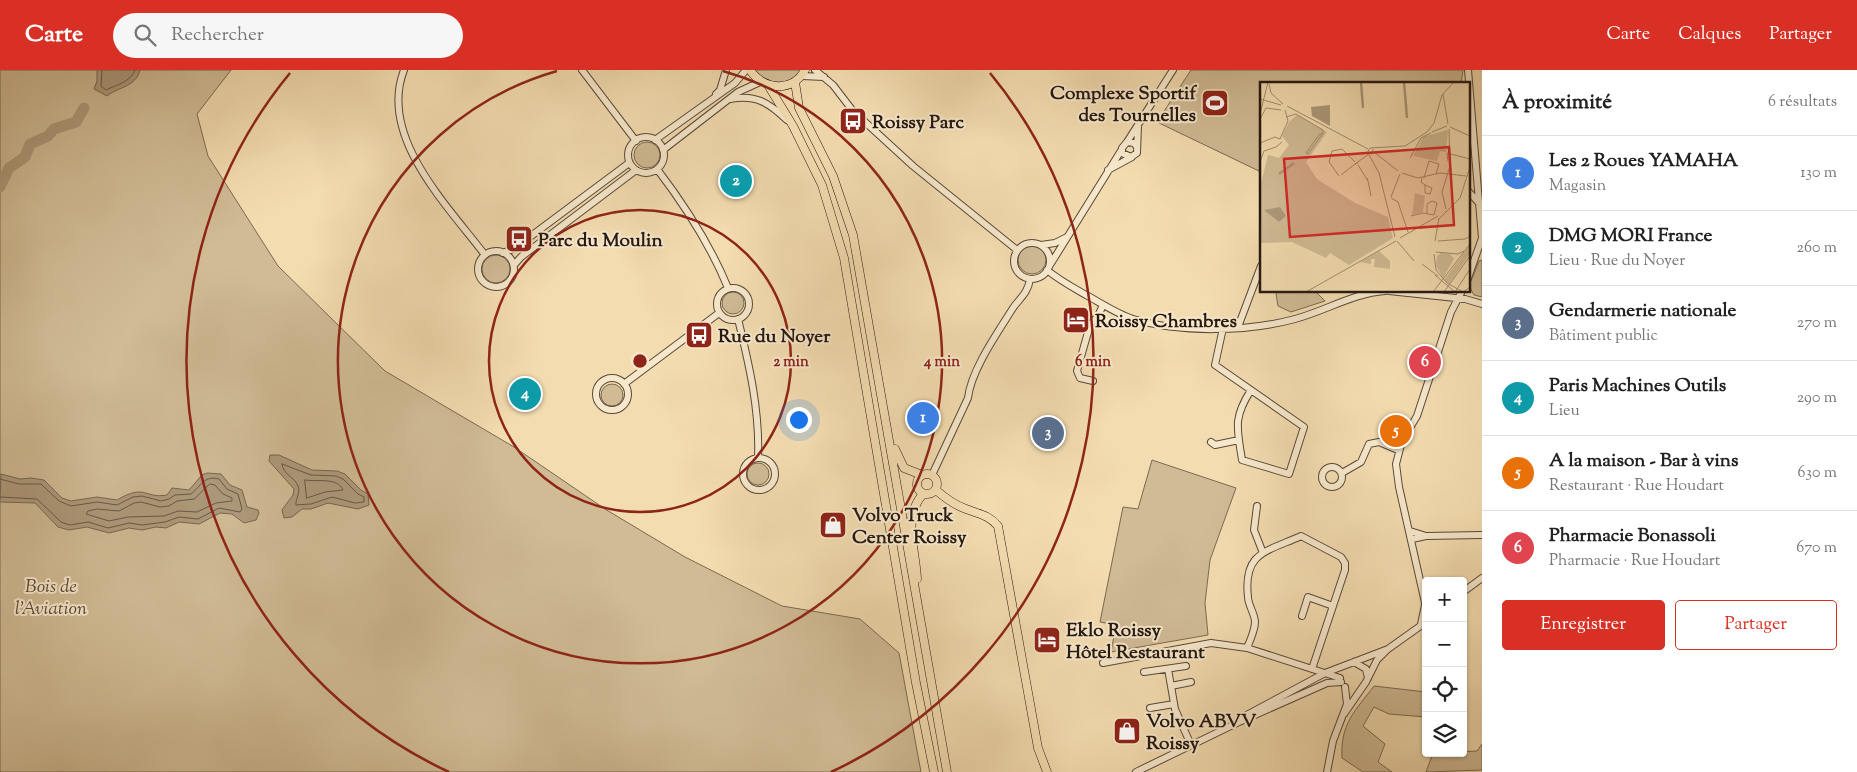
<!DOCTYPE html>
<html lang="fr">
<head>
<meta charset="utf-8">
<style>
  body { margin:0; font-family:"Sorts Mill Goudy",serif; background:#f6f6f6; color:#222 }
  .controls { position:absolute; right:15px; bottom:15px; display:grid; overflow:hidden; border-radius:5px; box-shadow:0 1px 4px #0004 }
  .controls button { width:45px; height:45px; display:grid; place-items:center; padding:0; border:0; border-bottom:1px solid #e0e0e0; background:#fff; color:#222; font:25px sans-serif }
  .you { position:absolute; left:798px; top:349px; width:18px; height:18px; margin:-12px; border:4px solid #fff; border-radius:50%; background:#1a73e8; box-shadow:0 0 0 8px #1a73e833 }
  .badge { display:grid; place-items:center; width:32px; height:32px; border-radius:50%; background:#d93025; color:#fff; font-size:16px; font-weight:700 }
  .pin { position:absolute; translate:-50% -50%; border:2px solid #fff; box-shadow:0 1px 5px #0006 }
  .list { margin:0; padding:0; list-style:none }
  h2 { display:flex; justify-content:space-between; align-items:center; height:65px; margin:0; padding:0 20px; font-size:21px }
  h2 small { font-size:16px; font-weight:400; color:#767676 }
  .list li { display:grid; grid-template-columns:32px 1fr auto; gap:15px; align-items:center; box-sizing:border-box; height:75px; padding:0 20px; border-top:1px solid #e0e0e0 }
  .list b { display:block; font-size:19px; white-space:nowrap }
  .list p { margin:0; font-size:16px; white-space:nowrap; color:#767676 }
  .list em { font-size:16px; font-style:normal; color:#767676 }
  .actions { display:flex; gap:10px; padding:15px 20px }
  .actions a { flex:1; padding:11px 0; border:1px solid #d93025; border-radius:5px; text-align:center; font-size:18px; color:#d93025 }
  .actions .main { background:#d93025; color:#fff }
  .icon { flex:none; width:28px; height:28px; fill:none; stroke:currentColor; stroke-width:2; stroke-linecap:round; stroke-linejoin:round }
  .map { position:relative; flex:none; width:1482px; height:702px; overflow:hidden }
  header { display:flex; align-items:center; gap:30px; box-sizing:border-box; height:70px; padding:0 25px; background:#d93025; color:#fff }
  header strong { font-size:24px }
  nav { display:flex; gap:28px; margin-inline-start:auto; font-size:18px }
  .search { width:350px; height:45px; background:#f6f6f6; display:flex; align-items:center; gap:12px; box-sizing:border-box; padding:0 18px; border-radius:28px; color:#767676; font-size:19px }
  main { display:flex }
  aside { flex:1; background:#fff }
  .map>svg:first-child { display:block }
  .green { fill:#d0bb95; stroke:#7a6a53 }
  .water { fill:#ad997a; stroke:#776550 }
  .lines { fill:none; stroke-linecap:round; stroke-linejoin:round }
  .shore { stroke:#695846; stroke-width:1 }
  .river { stroke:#ad997a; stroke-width:11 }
  .minor-casing { stroke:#584939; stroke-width:8 }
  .major-casing { stroke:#251811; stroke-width:9 }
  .minor { stroke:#f7e8cc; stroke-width:6 }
  .major { stroke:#f3dcb0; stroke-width:8 }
  .ring { fill:none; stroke:#8f2418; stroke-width:2.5 }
  .labels { text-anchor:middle; stroke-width:4; stroke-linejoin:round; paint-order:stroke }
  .poi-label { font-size:19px; font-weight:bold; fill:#251811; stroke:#f7e8cc; text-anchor:start }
  .park-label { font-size:19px; font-style:italic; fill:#584939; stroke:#f7e8cc }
  .inset-river { fill:none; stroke:#ad997a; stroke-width:2.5 }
  .inset-road { fill:none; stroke:#a18e70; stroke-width:1 }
  .view { fill:#d62828; fill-opacity:0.15; stroke:#d62828; stroke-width:2.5 }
  .inset-edge { fill:none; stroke:#251811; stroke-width:2.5 }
  .centre { fill:#8f2418; stroke:#f7e8cc; stroke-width:2.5 }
  .ring-label { font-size:15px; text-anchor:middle; font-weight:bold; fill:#8f2418; stroke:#f7e8cc; stroke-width:4; stroke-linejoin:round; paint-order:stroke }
</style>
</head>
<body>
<header>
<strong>Carte</strong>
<div class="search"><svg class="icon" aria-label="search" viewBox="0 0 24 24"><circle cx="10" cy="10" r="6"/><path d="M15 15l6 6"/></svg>Rechercher</div>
<nav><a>Carte</a><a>Calques</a><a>Partager</a></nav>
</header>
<main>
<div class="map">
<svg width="1482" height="702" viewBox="0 0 1482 702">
  <rect width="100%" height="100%" fill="#f3dcb0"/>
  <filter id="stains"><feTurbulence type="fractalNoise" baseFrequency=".004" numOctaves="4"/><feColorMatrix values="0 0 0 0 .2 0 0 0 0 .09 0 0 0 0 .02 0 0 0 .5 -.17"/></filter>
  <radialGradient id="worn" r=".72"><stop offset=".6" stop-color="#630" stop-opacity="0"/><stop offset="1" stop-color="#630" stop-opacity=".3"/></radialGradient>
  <!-- green -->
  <path class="green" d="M0,0H231L197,44L208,86L278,196L385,301L514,377L605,439L685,487L782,536L860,549L899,583L921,702H0Z
    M755,0H802C787,17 769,16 755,0Z
    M1191,0H1463L1461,14H1261V102L1157,52Z
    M634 85a13 13 0 1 1 26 0a13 13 0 1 1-26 0Z
    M1018 190a14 14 0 1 1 28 0a14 14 0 1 1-28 0Z
    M482 199a14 14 0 1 1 28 0a14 14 0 1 1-28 0Z
    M1482,190V227L1474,225L1469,216L1479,191Z
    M1278,221H1315L1325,231L1291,242L1278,236L1276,224Z
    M722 233a11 11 0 1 1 22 0a11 11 0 1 1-22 0Z
    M601 325a11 11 0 1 1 22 0a11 11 0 1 1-22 0Z
    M1152,390L1236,418L1210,490L1205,533L1208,565L1111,582L1116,555L1100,552L1123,437L1138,439Z
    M747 404a11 11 0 1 1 22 0a11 11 0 1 1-22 0Z
    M1374,616L1426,622V647L1389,644L1374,637L1363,656L1385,674L1378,692L1392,702H1363L1342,688C1340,654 1355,641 1374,616Z
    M1482,674V700L1426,702L1433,683L1477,681Z"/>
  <!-- water -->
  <path class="water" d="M97,0H140C136,17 118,17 107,26L94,19L97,11Z
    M270,385H279L312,400L337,401L345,404L361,420L368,424L369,435L358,439L328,433L311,439H302L292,447L284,448L282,440L293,425L294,419L269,391Z
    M207,403L221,404L230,415L242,420L247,437L258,440L259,443L256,450L244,453L232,444L220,443L199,454L179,452L166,458L156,457L142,460L129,458L109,463L87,457L69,460L58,457L35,433L0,432L1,404L20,409L31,408L44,410L62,428L71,431L97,427L117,430C146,413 144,429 167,425L172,418L189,420L202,405Z"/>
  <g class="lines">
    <!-- shore -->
    <path class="shore" d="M102,0L101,16L106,20C116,15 131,12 135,0
      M282,394L311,405L336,406L343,409L358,424L364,427V432L355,433L332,427L311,434L296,435C295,429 301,423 298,416C295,407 283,405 282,394Z
      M0,409L19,414H41L59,431L71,436L97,432L117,435L133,427L142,426L161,431L169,429L175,425L191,424C201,416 204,405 219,409L227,419L238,424L242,439L240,442L219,438L198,449L179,447L165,452L142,455L129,453L108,458L88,452L70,455L61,452L37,429L0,427
      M305,410C317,412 338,407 343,420L325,422L307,428Z
      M210,414L215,415L223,424L232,428V431L216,433L197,442L178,441L164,446L128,447L109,451L86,444L88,441L97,439L119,441L134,433L141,432L160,437L169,436L177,431L194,429Z"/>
    <!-- river -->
    <path class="river" d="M0,117L9,98L25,87L30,74L48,66L54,59L76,52L84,38"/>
    <!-- minor casing -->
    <g class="minor-casing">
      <path id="minor" d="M404,0C378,67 448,136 485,185
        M582,0L636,71
        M815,0L833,15L853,41L913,96L1017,180
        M802,6L824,7
        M716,24L720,20L726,0
        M730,29C756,24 769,33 787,50
        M628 85a18 18 0 1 1 36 0a18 18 0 1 1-36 0Z
        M655,70L735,13L746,0
        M1127,72L1173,0
        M1137,77L1134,73L1127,72L1122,78V83L1131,87L1137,83L1138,55
        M663,80L738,22L760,12
        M657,99C686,137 710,174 728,218
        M1108,100L1132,87
        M1468,121L1479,133
        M1014 191a18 18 0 1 1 36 0a18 18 0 1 1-36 0Z
        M1041,175L1055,173L1067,167
        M478 199a18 18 0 1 1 36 0a18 18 0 1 1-36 0Z
        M503,183L515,178L629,93
        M514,195L521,187L636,100
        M1050,195L1122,79
        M1047,200C1059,210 1072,217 1086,225C1101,233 1117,244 1133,249C1180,263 1247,262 1295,249C1325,241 1354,223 1385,221
        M1468,208L1482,168L1468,0
        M717 234a16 16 0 1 1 32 0a16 16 0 1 1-32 0Z
        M1389,221L1465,229L1482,234
        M738,249C749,294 760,341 758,388
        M1238,257L1261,196
        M1223,258L1215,295L1304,357L1289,404L1242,390C1237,358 1233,348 1251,320
        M596 324a16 16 0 1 1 32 0a16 16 0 1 1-32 0Z
        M1093,311L1080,308L1077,301L1090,255L1098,246L1103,235
        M624,314L719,243
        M1211,372L1215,375L1239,370
        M743 404a16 16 0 1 1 32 0a16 16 0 1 1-32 0Z
        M1322 407a10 10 0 1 1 20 0a10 10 0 1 1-20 0Z
        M1342,403L1361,392L1369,374L1379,372L1398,380
        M932,405L968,328C971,300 998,262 1013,238C1020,228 1028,223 1030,209
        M1257,436L1254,460L1263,483
        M1410,461L1426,466L1412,469
        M1426,466L1482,465
        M1463,522L1482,508
        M1426,537L1399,417L1396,394L1402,371L1417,346L1451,242L1462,221
        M1302,546L1308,527L1333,536
        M1421,554L1425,535
        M1247,578C1250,571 1255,560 1255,552C1255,544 1248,535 1248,527C1243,482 1266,482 1301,466L1341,487L1345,493V500L1312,599
        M1354,592L1366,599L1368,608
        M1103,593L1211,573L1247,578L1340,608
        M1168,599L1175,639L1191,675
        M1144,602L1186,596
        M1171,616L1191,612
        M1150,638L1174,634
        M1344,644L1366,612L1377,590L1388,579L1426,552
        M1239,652L1243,647L1325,603L1388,579
        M1136,702L1239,652L1327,613L1341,612
        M1327,702L1333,671L1347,634L1345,617"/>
    </g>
    <!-- major casing -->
    <g class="major-casing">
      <path id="major" d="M750,0C763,20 793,23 805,0
        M795,12L799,38L833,106L853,165L947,702
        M768,15L793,56L822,115L844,188L916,613L934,702
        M895,379L904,398L922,405
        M917 414a10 10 0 1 1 20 0a10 10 0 1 1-20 0Z
        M936,420C945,428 955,435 966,439C979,444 989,445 998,456L1038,678L1047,702
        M917,509C916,481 902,447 923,424"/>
    </g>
    <!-- minor -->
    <use href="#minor" class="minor"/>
    <!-- major -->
    <use href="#major" class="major"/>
  </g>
  <!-- distance rings -->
  <g class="ring">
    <circle cx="640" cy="291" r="151"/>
    <path d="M723 1A302 302 0 1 1 557 1"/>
    <path d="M449 702A453 453 0 0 1 290 3M990 3A453 453 0 0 1 831 702"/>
  </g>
  <!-- icons -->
  <defs>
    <g id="stadium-square" transform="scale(1.4375)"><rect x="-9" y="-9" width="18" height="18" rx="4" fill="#8f2418" stroke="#f7e8cc"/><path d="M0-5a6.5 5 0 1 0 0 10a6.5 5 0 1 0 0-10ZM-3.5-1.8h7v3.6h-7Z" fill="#fff"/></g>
    <g id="bus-square" transform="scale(1.4375)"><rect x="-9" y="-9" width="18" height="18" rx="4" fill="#8f2418" stroke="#f7e8cc"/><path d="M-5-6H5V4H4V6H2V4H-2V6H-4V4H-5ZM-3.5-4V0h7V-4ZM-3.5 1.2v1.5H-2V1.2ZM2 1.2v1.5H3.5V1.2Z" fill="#fff"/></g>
    <g id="hotel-square" transform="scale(1.4375)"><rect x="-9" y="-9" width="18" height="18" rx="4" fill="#8f2418" stroke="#f7e8cc"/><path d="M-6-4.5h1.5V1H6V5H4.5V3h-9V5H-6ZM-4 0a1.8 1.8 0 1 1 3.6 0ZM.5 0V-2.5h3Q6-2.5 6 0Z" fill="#fff"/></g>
    <g id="shop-square" transform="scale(1.4375)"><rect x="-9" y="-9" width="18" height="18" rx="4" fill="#8f2418" stroke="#f7e8cc"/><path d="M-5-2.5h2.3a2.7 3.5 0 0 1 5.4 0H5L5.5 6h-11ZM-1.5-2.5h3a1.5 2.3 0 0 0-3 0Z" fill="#fff"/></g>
  </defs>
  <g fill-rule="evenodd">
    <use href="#stadium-square" x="1215" y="33"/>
    <use href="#bus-square" x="853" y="51"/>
    <use href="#bus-square" x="519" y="169"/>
    <use href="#hotel-square" x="1076" y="250"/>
    <use href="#bus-square" x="699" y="265"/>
    <use href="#shop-square" x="833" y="455"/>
    <use href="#hotel-square" x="1047" y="570"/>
    <use href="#shop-square" x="1127" y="661"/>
  </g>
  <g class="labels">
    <!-- poi labels -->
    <g class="poi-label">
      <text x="1196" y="29" text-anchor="end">Complexe Sportif<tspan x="1196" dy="22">des Tournelles</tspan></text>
      <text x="872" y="58">Roissy Parc</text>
      <text x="538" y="176">Parc du Moulin</text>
      <text x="1095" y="257">Roissy Chambres</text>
      <text x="718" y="272">Rue du Noyer</text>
      <text x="852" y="451">Volvo Truck<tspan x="852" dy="22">Center Roissy</tspan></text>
      <text x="1066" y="566">Eklo Roissy<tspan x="1066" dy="22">Hôtel Restaurant</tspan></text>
      <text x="1146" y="657">Volvo ABVV<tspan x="1146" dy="22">Roissy</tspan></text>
    </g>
    <!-- park labels -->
    <g class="park-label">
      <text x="51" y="522">Bois de<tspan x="51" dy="22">l'Aviation</tspan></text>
    </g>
  </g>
  <!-- overview -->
  <g transform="translate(1260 12)">
    <rect width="210" height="210" fill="#f3dcb0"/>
    <path d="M37,33L67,50L46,80L57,97L95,121L128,135L133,156L89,183L70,171L66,176L32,160L0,161V105L8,73L19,76L29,63L22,54L29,40ZM188,48L186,70L180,69L177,79L153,74L163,55ZM155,111L165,114L163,130L152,133ZM210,163V172L189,202L184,198ZM119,169L130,179V187L114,185L115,177H111V182L100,180ZM181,171L190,172L194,177L183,196L176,184L177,174Z" fill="#d0bb95"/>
    <path d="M70,23V44L52,34L51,25ZM20,125L26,134L19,140L4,128Z" fill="#ad997a"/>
    <path class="inset-river" d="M101,0L103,26M144,0L147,36M19,92L34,81"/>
    <path class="inset-road" d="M9,2L11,11L23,22M183,12L188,42M0,17L21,23M27,24L108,67M0,32L8,0M26,35L36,32L63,48V51M0,37L6,26L21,28M190,45L210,54M172,50L187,44M63,51L48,72L46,71L59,53ZM20,57L28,39L25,28M0,61L15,55L20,57M113,67L112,72L107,71L110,66L145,64L167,50L174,41L182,13L194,0M114,70L138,89M109,73L119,91L135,155M150,76L161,56L171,51M188,79L187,71L210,77M0,80L4,69L16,65L22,60M98,81L95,82L109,72M98,83L108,99L107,96M142,91L158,96L180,91L206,94M81,93L95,82M79,94L69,80L72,69L82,67L95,80M162,96L161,100L165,103L172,106L170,112L165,111V103M164,96L169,79L179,82L176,92M108,99L111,114M131,115L140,92M131,116L138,120L148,150M186,127L182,110L190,84L189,47M167,131V122L172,119L177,121L174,133M151,134L163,131L174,133M178,138L200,116L210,85M140,156L178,134M137,159L154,179M175,159L179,136M178,159L205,157L210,154M176,170L198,172L204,169M174,172L176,188L187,201L203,210L210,205M162,182L178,194M175,193L195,210M46,210L136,159M173,210L210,162M184,210L210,174M195,210L210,187"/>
    <path class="view" d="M189,65L194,143L30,155L24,77Z"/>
    <rect width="210" height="210" class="inset-edge"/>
  </g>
  <circle cx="640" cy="291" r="8" class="centre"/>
  <g class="ring-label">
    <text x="791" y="296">2 min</text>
    <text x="942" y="296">4 min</text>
    <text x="1093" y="296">6 min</text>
  </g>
  <rect width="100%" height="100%" filter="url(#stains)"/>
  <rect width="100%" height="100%" fill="url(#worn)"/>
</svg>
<div class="controls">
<button>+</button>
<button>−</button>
<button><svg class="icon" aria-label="locate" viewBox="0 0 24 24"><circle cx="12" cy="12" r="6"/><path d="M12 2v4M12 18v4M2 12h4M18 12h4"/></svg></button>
<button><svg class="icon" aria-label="layers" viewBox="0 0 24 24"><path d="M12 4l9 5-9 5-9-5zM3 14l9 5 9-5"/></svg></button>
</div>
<div class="you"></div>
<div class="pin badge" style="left:923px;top:348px;background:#3f7fe0">1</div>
<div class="pin badge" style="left:736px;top:111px;background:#0f9aa8">2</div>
<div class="pin badge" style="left:1048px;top:363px;background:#5c6f8a">3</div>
<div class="pin badge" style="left:525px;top:324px;background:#0f9aa8">4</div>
<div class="pin badge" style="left:1396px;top:361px;background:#e8710a">5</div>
<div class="pin badge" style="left:1425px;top:292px;background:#e0444e">6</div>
</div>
<aside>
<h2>À proximité<small>6 résultats</small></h2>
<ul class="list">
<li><span class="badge" style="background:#3f7fe0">1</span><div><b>Les 2 Roues YAMAHA</b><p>Magasin</p></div><em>130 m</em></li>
<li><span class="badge" style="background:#0f9aa8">2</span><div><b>DMG MORI France</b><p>Lieu · Rue du Noyer</p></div><em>260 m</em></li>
<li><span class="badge" style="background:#5c6f8a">3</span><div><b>Gendarmerie nationale</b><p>Bâtiment public</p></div><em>270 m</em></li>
<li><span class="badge" style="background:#0f9aa8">4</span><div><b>Paris Machines Outils</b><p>Lieu</p></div><em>290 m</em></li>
<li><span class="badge" style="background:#e8710a">5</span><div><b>A la maison - Bar à vins</b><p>Restaurant · Rue Houdart</p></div><em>630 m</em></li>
<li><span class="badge" style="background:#e0444e">6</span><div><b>Pharmacie Bonassoli</b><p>Pharmacie · Rue Houdart</p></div><em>670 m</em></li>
</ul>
<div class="actions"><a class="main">Enregistrer</a><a>Partager</a></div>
</aside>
</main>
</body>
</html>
